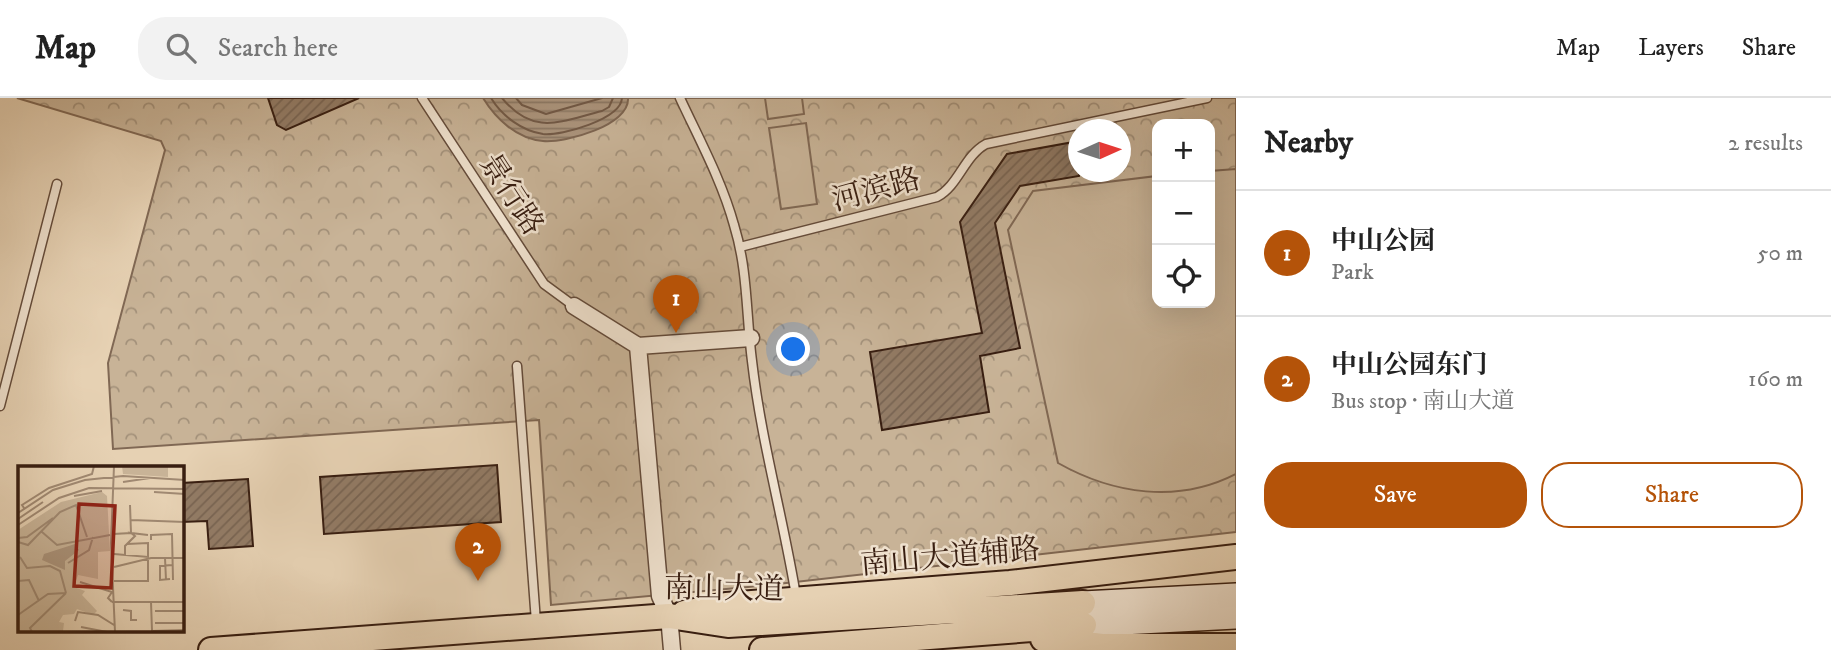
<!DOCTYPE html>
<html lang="en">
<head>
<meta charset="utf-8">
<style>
  body { margin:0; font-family:"IM FELL DW Pica","Noto Serif SC",serif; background:#f2f2f2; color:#222 }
  .controls { position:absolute; right:21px; top:21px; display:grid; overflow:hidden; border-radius:14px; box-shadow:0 7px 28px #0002 }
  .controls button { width:63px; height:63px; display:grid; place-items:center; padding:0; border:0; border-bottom:2px solid #e0e0e0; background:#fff; color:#222; font:35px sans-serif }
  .compass { position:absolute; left:1068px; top:21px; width:63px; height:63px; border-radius:50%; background:#fff; box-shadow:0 7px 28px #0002; rotate:87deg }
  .you { position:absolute; left:794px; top:252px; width:24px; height:24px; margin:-18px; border:5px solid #fff; border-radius:50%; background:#1a73e8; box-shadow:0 0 0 10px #1a73e833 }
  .badge { display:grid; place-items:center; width:46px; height:46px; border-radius:50%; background:#b45309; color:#fff; font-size:23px; font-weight:700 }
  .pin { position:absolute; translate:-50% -58px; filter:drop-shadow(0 2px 4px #0008) }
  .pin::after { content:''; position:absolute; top:37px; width:24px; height:21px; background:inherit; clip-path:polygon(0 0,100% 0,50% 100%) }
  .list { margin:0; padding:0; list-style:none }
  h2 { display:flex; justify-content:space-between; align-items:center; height:91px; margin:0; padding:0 28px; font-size:30px }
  h2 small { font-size:23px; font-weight:400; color:#767676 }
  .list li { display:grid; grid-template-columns:46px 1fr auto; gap:21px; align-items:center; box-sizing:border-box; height:126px; padding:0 28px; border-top:2px solid #e0e0e0 }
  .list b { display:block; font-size:26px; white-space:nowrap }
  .list p { margin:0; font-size:23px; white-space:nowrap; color:#767676 }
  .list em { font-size:23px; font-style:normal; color:#767676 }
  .actions { display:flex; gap:14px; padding:21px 28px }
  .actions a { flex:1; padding:16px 0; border:2px solid #b45309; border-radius:28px; text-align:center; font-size:24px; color:#b45309 }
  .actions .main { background:#b45309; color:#fff }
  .icon { flex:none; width:38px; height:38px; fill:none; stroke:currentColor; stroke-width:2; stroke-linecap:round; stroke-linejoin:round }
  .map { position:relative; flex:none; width:1236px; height:552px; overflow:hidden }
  header { display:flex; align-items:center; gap:42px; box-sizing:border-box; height:98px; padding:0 35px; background:#fff; border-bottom:2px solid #e0e0e0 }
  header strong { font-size:33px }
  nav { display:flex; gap:38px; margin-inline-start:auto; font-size:24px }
  .search { width:490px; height:63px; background:#f2f2f2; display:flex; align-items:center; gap:18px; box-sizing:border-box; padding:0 24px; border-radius:28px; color:#767676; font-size:26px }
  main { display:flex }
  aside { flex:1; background:#fff }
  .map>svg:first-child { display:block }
  .forest { fill:url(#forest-crowns); stroke:#806854; stroke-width:2; fill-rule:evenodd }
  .pitch { fill:#c8b397; stroke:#806854; stroke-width:2 }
  .water { fill:url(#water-rules); stroke:#7d6551; stroke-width:2 }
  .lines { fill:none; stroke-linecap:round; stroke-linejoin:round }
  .shore { stroke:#725946; stroke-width:2 }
  .building { fill:url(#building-hatch); stroke:#381e11; stroke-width:2 }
  .lane-casing { stroke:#644b3a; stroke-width:11 }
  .street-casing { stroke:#644b3a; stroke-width:19 }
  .secondary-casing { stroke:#381e11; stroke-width:26 }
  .primary-casing { stroke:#381e11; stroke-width:28 }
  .lane { stroke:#efe1ce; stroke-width:8 }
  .street { stroke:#efe1ce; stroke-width:16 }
  .secondary { stroke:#efe1ce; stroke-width:23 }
  .primary { stroke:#e6d1b3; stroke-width:24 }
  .labels { text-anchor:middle; stroke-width:5; stroke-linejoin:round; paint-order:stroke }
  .street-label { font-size:30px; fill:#381e11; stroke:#efe1ce }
  .inset-road { fill:none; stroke:#a08972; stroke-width:2 }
  .view { fill:#8f2418; fill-opacity:0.15; stroke:#8f2418; stroke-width:3.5 }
  .inset-edge { fill:none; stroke:#381e11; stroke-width:3.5 }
</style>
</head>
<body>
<header>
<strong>Map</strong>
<div class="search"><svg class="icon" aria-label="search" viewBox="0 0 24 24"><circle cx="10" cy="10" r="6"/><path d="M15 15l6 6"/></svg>Search here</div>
<nav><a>Map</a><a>Layers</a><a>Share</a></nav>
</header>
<main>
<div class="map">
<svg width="1236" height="552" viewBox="0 0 1236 552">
  <defs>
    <pattern id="forest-crowns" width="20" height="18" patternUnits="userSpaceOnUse" patternTransform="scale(1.75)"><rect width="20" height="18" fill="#c8b397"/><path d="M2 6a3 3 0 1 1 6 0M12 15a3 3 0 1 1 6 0" fill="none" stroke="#a3917a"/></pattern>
    <pattern id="water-rules" width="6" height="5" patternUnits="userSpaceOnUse" patternTransform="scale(1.75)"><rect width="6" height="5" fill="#ab947c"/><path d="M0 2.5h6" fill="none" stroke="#8c7864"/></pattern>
    <pattern id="building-hatch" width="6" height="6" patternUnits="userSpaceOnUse" patternTransform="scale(1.75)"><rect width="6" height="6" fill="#927b65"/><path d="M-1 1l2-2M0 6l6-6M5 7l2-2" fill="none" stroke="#786452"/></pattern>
  </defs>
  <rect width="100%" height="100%" fill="#e6d1b3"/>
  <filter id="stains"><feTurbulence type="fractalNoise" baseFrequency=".00286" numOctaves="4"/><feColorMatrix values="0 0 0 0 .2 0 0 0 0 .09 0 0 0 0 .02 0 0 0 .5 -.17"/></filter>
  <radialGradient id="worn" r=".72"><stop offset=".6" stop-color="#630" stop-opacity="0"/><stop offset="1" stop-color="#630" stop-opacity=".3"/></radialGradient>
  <!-- forest -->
  <path class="forest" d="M17,0H1236V434L759,488L551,507L539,322L113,351L108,265L165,52L161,43ZM1157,26H1210V205H1157ZM1078,32H1120V74H1078Z"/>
  <!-- pitch -->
  <path class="pitch" d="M765,0H802L804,16L768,21Z
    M806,25L817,106L781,111L769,30Z
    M1236,71V376C1178,406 1113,396 1058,365L1008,132L1033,93L1157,78V205H1210V73Z"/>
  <!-- water -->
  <path class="water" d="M483,0H628C630,27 566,45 543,43C517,41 496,21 483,0Z"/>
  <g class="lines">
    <!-- shore -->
    <path class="shore" d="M491,0C502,18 522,33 543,36C562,38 621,21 622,0
      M502,0C534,39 561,23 602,13L609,9L613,0
      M516,0L522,7L546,16L602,0"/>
  </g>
  <!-- building -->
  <path class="building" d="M268,0H359L286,32L277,27Z
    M1079,43V78L1020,88L995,125L1020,250L980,258L989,314L882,332L870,254L982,235L960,124L1007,56Z
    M497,367L501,424L324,436L320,379Z
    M248,381L253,448L209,451L207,423L182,424V385Z"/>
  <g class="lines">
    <!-- lane casing -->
    <g class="lane-casing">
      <path id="lane" d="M422,0L544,186L574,208
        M680,0C699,41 722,83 734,127C748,172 746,217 752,263C761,342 783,419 796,498
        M740,149L937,99C959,87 964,58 986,46L1207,0
        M517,268L536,524
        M0,308L57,86"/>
    </g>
    <!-- street casing -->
    <g class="street-casing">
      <path id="street" d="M574,208L638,248L751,240
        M638,248L660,498L669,518L672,552"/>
    </g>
    <!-- secondary casing -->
    <g class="secondary-casing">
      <path id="secondary" d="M1083,505L1236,497
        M1084,527L1236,519"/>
    </g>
    <!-- primary casing -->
    <g class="primary-casing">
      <path id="primary" d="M684,515L726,507L1010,485L1236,459
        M1043,541L1102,548H1236
        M211,552L669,518L728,527L1083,505
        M762,552L1084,527"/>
    </g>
    <!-- lane -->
    <use href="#lane" class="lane"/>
    <!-- street -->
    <use href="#street" class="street"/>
    <!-- secondary -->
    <use href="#secondary" class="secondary"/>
    <!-- primary -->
    <use href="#primary" class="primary"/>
  </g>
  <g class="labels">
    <!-- street labels -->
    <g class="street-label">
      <text transform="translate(876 91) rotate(-15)" y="10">河滨路</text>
      <text transform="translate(512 96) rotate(57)" y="10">景行路</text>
      <text transform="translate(950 458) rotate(-5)" y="10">南山大道辅路</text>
      <text transform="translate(724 490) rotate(1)" y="10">南山大道</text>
    </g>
  </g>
  <!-- overview -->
  <g transform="translate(18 368)">
    <rect width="166" height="166" fill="#e6d1b3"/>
    <path d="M104,0H150V11L105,8ZM84,26L89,30L92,85L80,86V113L60,109L56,121L67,125L64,129L79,145L75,149L59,143L56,148L45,149L41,156L46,157L45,165L0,166V64L43,36Z" fill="#c8b397"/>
    <path d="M64 43a11 11 0 1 1 22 0a11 11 0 1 1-22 0Z" fill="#c8b397"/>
    <path d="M57,78L61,84L47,95V104L24,94L26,88Z" fill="#ab947c"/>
    <path class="inset-road" d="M96,0L93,77L97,166M105,16L132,12M136,26L167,28M56,30L84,25M6,42L4,39L31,22L74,8L76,0M0,47L35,24L67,14L105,10L167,14M0,53L25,36M113,54L167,56M0,59L41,32L71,22L167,23M24,66L39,79L92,69M95,68L113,67L112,39M0,72L9,71L35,52M133,74V69L154,68L155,114M0,76L10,79L42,46L58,39L69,71M96,88L130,91V77L109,78M107,89V80L117,70L113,67L130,69M2,91L9,102L32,100L42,105L48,127M147,92L148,114M50,97L71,84L75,71M96,101L133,92H167M152,113L142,114V100L154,99M0,115L11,114L21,135M96,115H130V93M62,116L94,126L90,132L94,136M94,136H167M133,136L134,165M105,144L113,145V154H119M137,145H167M0,149L30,128L48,127M57,155L60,146L80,149L96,159M137,157H167M63,161L89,166M134,165L167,164M14,166L12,162L48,127"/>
    <path class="view" d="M61,38L97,40L93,122L56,120Z"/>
    <rect width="166" height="166" class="inset-edge"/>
  </g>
  <rect width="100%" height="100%" filter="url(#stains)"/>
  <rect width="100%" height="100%" fill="url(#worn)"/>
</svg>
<div class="controls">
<button>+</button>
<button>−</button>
<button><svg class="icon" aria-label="locate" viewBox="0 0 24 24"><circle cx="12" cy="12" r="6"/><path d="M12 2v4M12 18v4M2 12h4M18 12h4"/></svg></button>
</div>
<svg class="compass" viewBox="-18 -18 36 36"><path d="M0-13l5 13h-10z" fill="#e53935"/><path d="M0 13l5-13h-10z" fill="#767676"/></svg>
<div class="you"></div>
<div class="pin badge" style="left:676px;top:235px">1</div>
<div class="pin badge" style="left:478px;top:483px">2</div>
</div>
<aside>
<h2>Nearby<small>2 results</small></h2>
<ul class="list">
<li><span class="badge">1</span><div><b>中山公园</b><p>Park</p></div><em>50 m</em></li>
<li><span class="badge">2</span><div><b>中山公园东门</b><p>Bus stop · 南山大道</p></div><em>160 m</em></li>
</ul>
<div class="actions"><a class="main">Save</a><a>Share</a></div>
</aside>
</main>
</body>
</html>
